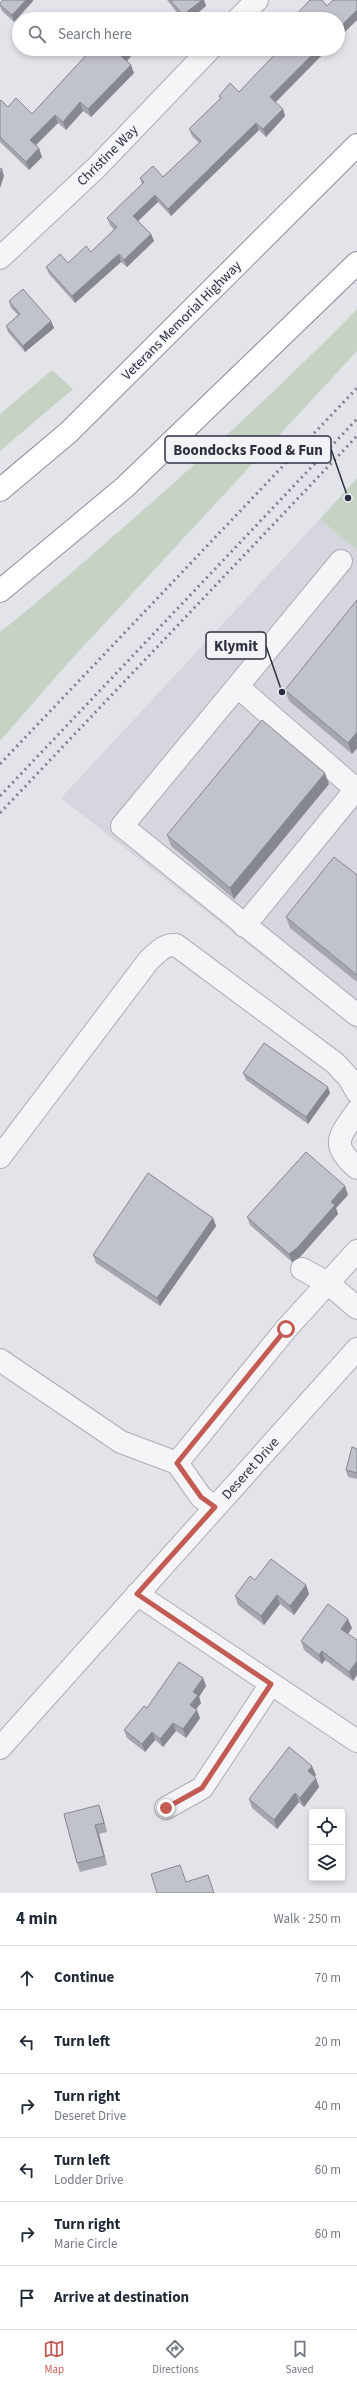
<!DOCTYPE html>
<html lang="en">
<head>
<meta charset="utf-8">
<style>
  body { margin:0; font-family:"Source Sans 3",sans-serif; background:#f6f6f7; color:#1f2937 }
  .controls { position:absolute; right:12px; bottom:12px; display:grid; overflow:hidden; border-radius:4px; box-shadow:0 2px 6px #0003 }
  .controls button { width:36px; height:36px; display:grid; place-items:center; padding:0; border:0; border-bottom:1px solid #e0e1e3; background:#fff; color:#1f2937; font:20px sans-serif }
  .stop { position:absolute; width:12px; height:12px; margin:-9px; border:3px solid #c35b53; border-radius:50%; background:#fff }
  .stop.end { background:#c35b53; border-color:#fff; box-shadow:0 1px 4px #0008 }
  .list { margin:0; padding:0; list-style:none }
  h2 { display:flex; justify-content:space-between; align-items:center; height:52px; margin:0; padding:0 16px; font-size:17px }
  h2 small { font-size:13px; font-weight:400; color:#747a83 }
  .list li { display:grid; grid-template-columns:26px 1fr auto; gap:12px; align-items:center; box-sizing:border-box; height:64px; padding:0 16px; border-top:1px solid #e0e1e3 }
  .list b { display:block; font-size:15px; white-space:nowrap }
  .list p { margin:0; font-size:13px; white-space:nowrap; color:#747a83 }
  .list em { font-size:13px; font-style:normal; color:#747a83 }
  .icon { flex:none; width:22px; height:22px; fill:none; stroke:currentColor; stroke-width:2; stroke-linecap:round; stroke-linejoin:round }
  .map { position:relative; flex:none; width:357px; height:1893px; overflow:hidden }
  .search { position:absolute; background:#fff; box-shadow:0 2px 6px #0003; left:12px; right:12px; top:12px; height:44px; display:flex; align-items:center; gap:10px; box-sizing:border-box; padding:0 14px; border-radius:22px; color:#747a83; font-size:15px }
  .sheet { height:436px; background:#fff }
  nav { display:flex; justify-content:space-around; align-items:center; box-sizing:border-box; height:56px; border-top:1px solid #e0e1e3; background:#fff; font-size:11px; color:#747a83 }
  nav a { display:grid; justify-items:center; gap:2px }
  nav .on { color:#c35b53 }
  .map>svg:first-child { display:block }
  .built { fill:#d5d6de }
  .green { fill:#c5d2c4 }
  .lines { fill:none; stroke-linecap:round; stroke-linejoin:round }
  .minor-casing { stroke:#abaeb6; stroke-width:24 }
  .highway-casing { stroke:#8b8e9f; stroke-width:24 }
  .minor { stroke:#f5f5f8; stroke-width:22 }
  .highway { stroke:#fff; stroke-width:22 }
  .rail { stroke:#7d8092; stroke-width:3; stroke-dasharray:2 4; stroke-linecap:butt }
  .wall { fill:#a5a7af }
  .shaded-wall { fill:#86888f }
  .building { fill:#c0c2cc; stroke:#86888f }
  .route { stroke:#c35b53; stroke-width:5 }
  .labels { text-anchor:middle; stroke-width:3; stroke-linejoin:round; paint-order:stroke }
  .street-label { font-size:14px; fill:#2c2f40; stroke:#f2f3f7 }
  .leader { fill:none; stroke:#2c2f40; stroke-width:1.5 }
  .callout-dot { fill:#2c2f40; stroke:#f2f3f7; stroke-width:1.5 }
  .callout { fill:#f2f3f7; stroke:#2c2f40; stroke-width:1.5 }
  .callout-label { font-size:15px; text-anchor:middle; font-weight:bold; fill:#2c2f40 }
</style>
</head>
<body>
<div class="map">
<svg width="357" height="1893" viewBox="0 0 357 1893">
  <rect width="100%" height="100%" fill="#e2e4e9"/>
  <!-- built -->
  <path class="built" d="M320,519L357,550V1030L61,798Z"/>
  <!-- green -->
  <path class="green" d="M357,309V351L67,664L0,741V632C46,596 88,558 132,520C209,452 285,383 357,309Z
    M52,370L73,389L0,451V414Z
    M357,478V550L320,519Z"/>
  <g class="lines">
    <!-- minor casing -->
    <g class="minor-casing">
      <path id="minor" d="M238,19L257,0
        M0,258L97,167L210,49
        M341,561L122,826L357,1015
        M238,687L357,790
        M244,926L357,788
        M357,1111C340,1136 329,1144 357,1168
        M0,1157L149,960C158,952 164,944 176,945L335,1063L349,1078L357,1092
        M302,1269L328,1283L357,1308
        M0,1360L121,1442L177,1463
        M215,1507L201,1497L177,1463L286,1329L357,1251
        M137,1594L357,1741
        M0,1748L357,1349
        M166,1808L202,1788L271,1684"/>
    </g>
    <!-- highway casing -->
    <g class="highway-casing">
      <path id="highway" d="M0,490L69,432L357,145
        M0,591L125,487L357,263"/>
    </g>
    <!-- minor -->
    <use href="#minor" class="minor"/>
    <!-- highway -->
    <use href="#highway" class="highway"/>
    <!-- rail -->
    <path class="rail" d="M0,764L357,388
      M0,796L357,419
      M0,813L357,436"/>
  </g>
  <!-- wall -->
  <path class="wall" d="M167,0H204L206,6L190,19H182Z
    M33,1L14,22L2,11L0,6V3Z
    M85,49H137L127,61L134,73L91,117L83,111L66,130L58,123L36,145L42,157L29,170L0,142V101L8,107L32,114L87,54Z
    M239,92L275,102L283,109L285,116L266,137L259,130L171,216L158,202L138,221L151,234L154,241L127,267L121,262L75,303L49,274L46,267L68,263L91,252L114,230L110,225L107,218L142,184L140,178L163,177L199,143L192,136L189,129L220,99L219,96Z
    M9,301L51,321L54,328L25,352L8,332L6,326L18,315L11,308Z
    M357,600V748L352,754L289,701L285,690Z
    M329,784L234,899L171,846L167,835Z
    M357,875V982L290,928L286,917Z
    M243,1073L330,1093L308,1124L246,1080Z
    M345,1186L348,1195L336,1208L338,1214L300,1257L292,1262L250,1225L247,1217Z
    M213,1218L216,1226L160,1306L96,1263L93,1255Z
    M357,1449V1479L348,1477L346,1470Z
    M255,1580L306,1585L309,1594L294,1615L280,1604L264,1625L238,1605L235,1596Z
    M352,1628L348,1634L353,1681L325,1660L322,1664L304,1650L301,1641Z
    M203,1678L206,1686L199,1697L201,1703L196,1709L200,1718L186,1738L176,1731L163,1747L155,1740L145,1752L127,1738L124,1730L147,1708Z
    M316,1775L314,1777L319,1787L304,1807L299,1802L277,1829L252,1808L249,1799Z
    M64,1814H102L107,1832L99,1834L107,1865L80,1872L77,1863Z"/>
  <!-- shaded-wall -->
  <path class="shaded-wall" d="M26,0H33V1L14,22L12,15Z
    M202,0H204L206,6L190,19H184L183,15Z
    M357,10V20L338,39V29Z
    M127,49H137L124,64L121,56Z
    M318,49H328L273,105L270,97Z
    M131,65L134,73L91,117L88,109Z
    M80,102L83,111L66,130L63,122Z
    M283,109L285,116L266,137L263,129Z
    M55,115L58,123L33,148L30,140Z
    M256,123L259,130L171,216L168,209Z
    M39,148L42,157L29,170L26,162Z
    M2,169L4,176L0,188V175Z
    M155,195L158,202L136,223L133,216Z
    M151,234L154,241L127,267L124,260Z
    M119,254L121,262L75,303L72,296Z
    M51,321L54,328L25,352L23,346Z
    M357,732V748L352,754L348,743Z
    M325,773L329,784L234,899L230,888Z
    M328,1087L330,1093L308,1124L306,1117Z
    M345,1186L348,1195L336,1208L338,1214L300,1257L292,1262L289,1254L331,1202Z
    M213,1218L216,1226L160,1306L157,1298Z
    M306,1585L309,1594L294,1615L290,1606Z
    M277,1595L280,1604L264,1625L261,1616Z
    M348,1619L352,1628L345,1638L341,1629Z
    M322,1651L325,1660L322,1664L319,1655Z
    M357,1661V1675L353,1681L349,1672Z
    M203,1678L206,1686L199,1697L201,1703L193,1713L190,1705L193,1692Z
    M197,1710L200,1718L186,1738L183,1729Z
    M173,1723L176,1731L163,1747L160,1739Z
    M152,1732L155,1740L145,1752L142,1744Z
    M312,1766L316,1775L311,1780L308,1771Z
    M316,1778L319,1787L304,1807L300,1798Z
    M295,1793L299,1802L277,1829L274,1820Z
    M99,1805L102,1814L107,1832L104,1823Z
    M95,1825L99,1834L107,1865L104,1856Z"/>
  <!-- building -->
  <path class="building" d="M3,0H26L12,15L0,5V3Z
    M170,0H202L183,15Z
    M310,0H322L327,6L333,0H357V10L338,29V19H292Z
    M85,49H127L121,56L131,65L88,109L80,102L63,122L55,115L30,140L39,148L26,162L0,137V101L1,100L8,107L16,98L32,114L89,52Z
    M280,49H318L270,97L283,109L263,129L256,123L168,209L155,195L133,216L151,234L124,260L119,254L72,296L46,267L60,254L68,263L86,246L91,252L117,227L107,218L144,182L140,178L153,166L163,177L201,141L189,129L221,98L219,96L230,83L239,92Z
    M0,168L2,169L0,175Z
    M23,289L51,321L23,346L6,326L20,314L9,301Z
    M357,600V732L348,743L285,690Z
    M262,720L325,773L230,888L167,835Z
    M334,857L357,875V975L286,917Z
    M264,1043L328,1087L306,1117L243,1073Z
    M306,1152L345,1186L331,1202L335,1205L297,1248L289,1254L247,1217Z
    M148,1173L213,1218L157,1298L93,1255Z
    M352,1447L357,1449V1473L346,1470Z
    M271,1559L306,1585L290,1606L277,1595L261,1616L235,1596L250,1576L255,1580Z
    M328,1604L348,1619L341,1629L357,1640V1661L349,1672L322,1651L319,1655L301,1641Z
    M179,1662L203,1678L193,1692L198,1695L190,1705L197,1710L183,1729L173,1723L160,1739L152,1732L142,1744L124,1730L144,1706L147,1708Z
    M289,1747L312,1766L308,1771L316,1778L300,1798L295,1793L274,1820L249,1799Z
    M99,1805L104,1823L95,1825L104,1856L77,1863L64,1814Z
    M180,1865L186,1882L208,1875L214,1893H157L151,1874Z"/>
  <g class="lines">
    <!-- route -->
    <path class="route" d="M166,1808L202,1788L271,1684L137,1594L215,1507L201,1497L177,1463L286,1329"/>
  </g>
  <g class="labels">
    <!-- street labels -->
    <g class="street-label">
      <text transform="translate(107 155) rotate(-45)" y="5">Christine Way</text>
      <text transform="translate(181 320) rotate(-45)" y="5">Veterans Memorial Highway</text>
      <text transform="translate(250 1468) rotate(-48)" y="5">Deseret Drive</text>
    </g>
  </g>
  <!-- callouts -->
  <path class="leader" d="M348 498L331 449M282 692L266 646"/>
  <g class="callout-dot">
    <circle cx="348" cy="498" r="4"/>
    <circle cx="282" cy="692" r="4"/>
  </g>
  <g class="callout">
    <rect x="165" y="436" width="166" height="27" rx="4"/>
    <rect x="206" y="632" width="60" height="27" rx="4"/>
  </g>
  <g class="callout-label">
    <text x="248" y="455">Boondocks Food &amp; Fun</text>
    <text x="236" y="651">Klymit</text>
  </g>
</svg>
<div class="controls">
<button><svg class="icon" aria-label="locate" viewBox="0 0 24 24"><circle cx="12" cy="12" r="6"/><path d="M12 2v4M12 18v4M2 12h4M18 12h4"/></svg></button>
<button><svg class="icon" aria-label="layers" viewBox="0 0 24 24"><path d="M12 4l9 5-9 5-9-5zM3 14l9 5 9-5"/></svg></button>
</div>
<div class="stop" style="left:286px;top:1329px"></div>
<div class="stop end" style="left:166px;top:1808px"></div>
<div class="search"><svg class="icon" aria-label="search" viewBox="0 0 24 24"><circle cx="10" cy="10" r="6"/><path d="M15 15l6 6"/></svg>Search here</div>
</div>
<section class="sheet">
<h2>4 min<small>Walk · 250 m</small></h2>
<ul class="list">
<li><svg class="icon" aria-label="ahead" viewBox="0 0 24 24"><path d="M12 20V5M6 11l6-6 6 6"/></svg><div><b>Continue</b></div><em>70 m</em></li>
<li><svg class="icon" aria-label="left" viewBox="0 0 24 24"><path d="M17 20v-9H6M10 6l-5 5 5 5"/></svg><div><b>Turn left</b></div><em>20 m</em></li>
<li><svg class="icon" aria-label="right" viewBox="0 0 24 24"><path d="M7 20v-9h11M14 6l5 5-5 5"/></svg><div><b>Turn right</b><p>Deseret Drive</p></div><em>40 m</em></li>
<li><svg class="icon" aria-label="left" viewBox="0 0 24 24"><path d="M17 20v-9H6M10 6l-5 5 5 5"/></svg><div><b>Turn left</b><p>Lodder Drive</p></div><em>60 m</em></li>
<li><svg class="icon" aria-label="right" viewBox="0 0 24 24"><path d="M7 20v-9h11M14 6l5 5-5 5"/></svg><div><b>Turn right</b><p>Marie Circle</p></div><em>60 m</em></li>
<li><svg class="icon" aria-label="arrive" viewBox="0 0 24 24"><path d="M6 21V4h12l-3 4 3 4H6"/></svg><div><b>Arrive at destination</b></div></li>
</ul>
</section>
<nav>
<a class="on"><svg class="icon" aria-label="map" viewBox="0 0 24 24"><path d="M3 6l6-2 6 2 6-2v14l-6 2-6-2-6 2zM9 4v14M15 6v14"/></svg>Map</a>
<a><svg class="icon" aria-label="directions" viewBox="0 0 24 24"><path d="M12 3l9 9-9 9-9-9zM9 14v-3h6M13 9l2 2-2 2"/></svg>Directions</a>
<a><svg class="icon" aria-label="saved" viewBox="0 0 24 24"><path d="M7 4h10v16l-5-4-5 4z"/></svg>Saved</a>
</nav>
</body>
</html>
